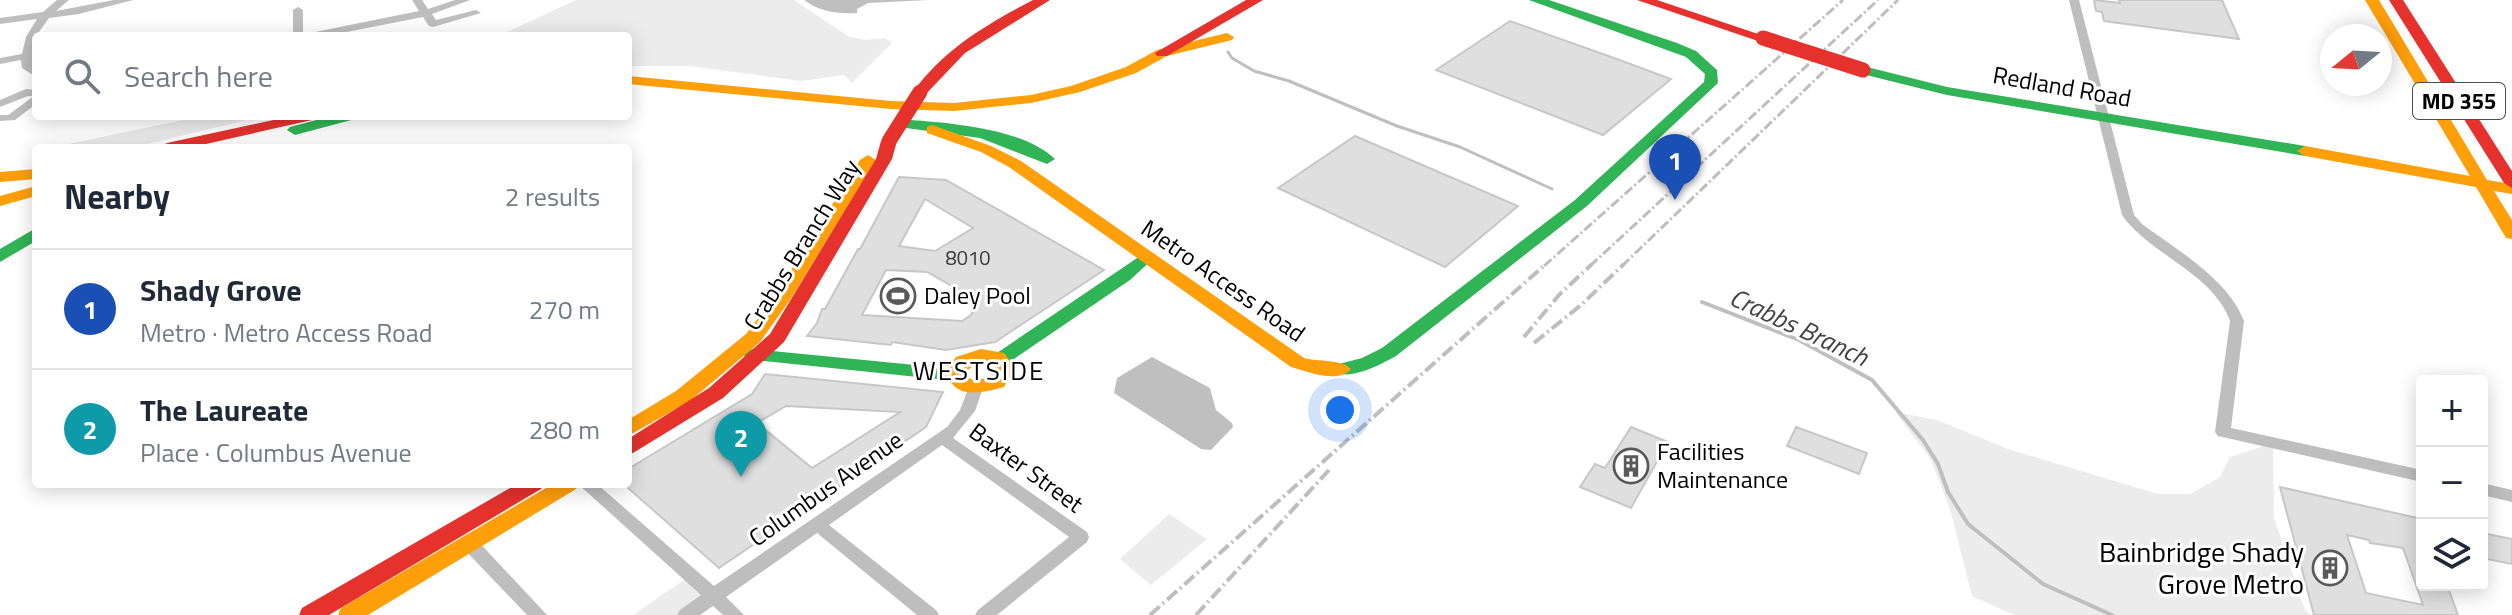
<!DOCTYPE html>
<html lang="en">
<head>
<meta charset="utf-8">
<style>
  body { margin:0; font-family:"Titillium Web",sans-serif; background:#f2f2f3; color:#1f2937 }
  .controls { position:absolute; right:24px; bottom:24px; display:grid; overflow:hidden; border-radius:8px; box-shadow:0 4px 20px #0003 }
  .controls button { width:72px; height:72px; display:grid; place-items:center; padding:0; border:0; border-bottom:2px solid #e0e1e3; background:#fff; color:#1f2937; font:40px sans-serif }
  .compass { position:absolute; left:2320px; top:24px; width:72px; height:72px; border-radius:50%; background:#fff; box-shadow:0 4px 20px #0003; rotate:252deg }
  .you { position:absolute; left:1340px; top:410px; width:28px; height:28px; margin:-20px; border:6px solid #fff; border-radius:50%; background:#1a73e8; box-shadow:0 0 0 12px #1a73e833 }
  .badge { display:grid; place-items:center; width:52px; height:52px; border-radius:50%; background:#0f766e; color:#fff; font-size:26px; font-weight:700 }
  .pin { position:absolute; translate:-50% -66px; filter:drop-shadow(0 2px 4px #0008) }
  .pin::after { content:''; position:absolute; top:42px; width:28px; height:24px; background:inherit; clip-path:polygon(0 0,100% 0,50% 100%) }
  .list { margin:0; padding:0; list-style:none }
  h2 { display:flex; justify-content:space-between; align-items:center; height:104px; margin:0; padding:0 32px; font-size:34px }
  h2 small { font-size:26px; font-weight:400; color:#747a83 }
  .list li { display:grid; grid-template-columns:52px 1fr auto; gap:24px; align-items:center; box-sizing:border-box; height:120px; padding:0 32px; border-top:2px solid #e0e1e3 }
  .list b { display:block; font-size:30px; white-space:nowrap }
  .list p { margin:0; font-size:26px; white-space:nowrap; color:#747a83 }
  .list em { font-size:26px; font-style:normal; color:#747a83 }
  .icon { flex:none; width:44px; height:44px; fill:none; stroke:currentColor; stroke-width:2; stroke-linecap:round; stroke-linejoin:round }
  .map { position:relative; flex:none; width:2512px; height:615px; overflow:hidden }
  .search { position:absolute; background:#fff; box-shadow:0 4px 20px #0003; left:32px; top:32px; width:600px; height:88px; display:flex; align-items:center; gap:20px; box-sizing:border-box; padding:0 28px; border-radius:8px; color:#747a83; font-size:30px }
  .panel { position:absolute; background:#fff; box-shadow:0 4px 20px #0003; left:32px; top:144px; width:600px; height:344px; border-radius:8px }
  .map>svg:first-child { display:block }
  .green { fill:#ececec }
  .water { fill:#bfbfbf }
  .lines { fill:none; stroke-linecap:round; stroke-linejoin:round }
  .stream-far1 { stroke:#bfbfbf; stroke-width:3 }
  .stream { stroke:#bfbfbf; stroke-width:4 }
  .building { fill:#dfdfdf; stroke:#c7c7c7; stroke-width:2; fill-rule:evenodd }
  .street { fill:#bebebe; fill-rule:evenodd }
  .fast { fill:#30b455; fill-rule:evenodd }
  .slow { fill:#ff9f0a; fill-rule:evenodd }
  .jam { fill:#e5322d; fill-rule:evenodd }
  .rail-far1 { stroke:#bebebe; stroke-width:3; stroke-dasharray:10 3 2 3; stroke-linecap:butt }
  .rail { stroke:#bebebe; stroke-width:4; stroke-dasharray:13 4 2 4; stroke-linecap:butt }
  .jam-bridge { stroke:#e5322d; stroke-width:15 }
  .labels { text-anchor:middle; stroke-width:6; stroke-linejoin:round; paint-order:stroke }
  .number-label { font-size:20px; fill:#383838 }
  .shield { fill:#fff; stroke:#4c4c4c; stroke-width:2 }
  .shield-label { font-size:22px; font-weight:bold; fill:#000 }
  .street-label { font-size:24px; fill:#000; stroke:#fff }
  .poi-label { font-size:24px; fill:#000; stroke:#fff; text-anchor:start }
  .water-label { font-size:26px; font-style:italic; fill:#444; stroke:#fff }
  .neighbourhood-label { font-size:26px; letter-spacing:2px; fill:#000; stroke:#fff }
  .near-poi-label { font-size:28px; fill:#000; stroke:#fff; text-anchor:end }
</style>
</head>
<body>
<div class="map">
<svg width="2512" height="615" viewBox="0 0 2512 615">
  <rect width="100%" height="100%" fill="#fff"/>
  <!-- green -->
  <path class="green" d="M576,0H794L848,36L864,40L885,38L892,43L852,83L844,75L801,81L689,66H628V36H498Z
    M202,116H263L131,148H49Z
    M1895,412L1937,420L2008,449L2158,494H2190L2220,477L2230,457L2273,443L2274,518L2305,610L2311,615H2014L1972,596L1950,509L1930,458Z
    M1169,514L1207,539L1151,585L1120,559Z
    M691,575L714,595L686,615H633Z"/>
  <!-- water -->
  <path class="water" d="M804,0H929L868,3L857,9V13C838,14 820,12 804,0Z
    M1152,357L1210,388L1216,410L1232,423L1233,427L1211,450L1201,449L1114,393L1117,378Z"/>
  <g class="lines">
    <!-- stream-far1 -->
    <path class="stream-far1" d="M1228,52L1232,58L1254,71L1289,81L1397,126L1460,147L1552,189"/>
    <!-- stream -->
    <path class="stream" d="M1702,302L1799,340L1872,380L1923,440L1938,464L1948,492L1968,524L2043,584L2112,615"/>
  </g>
  <!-- building -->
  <path class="building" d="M2094,0L2120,3L2119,0H2222L2239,39L2104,21L2102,12L2096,11Z
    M1510,21L1614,58L1671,79L1603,135L1436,70Z
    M1355,136L1518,206L1445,267L1278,188Z
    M899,177L946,180L1104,270L995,342L946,350L892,342L891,345L807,336L817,323L822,309H825L858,249H860ZM925,199L973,228L935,251L899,246ZM886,270L927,272L978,301L971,315L962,321L862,315Z
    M765,374L943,392L926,427L719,568L628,488V469L752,394ZM786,406L900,412L812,468L757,423Z
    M1631,427L1668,442L1631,508L1580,487L1595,464L1605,468Z
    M1796,427L1867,453L1859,474L1787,446Z
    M2280,487L2422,519V585H2447L2458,615H2314ZM2347,535L2369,540L2370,543L2403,548L2423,605L2366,593Z
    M2482,533L2512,539V564L2482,558Z"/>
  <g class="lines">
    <!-- street -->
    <path class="street" d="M57,0H69L56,11L114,0H133L79,14L49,18L36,36L32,65L36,69V77L22,68L21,60L0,64V58L22,54L26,37L37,19L0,24V18L43,12Z
      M412,0H422L428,9L455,0H470L432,14L436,20L476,10L481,13L433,27L429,26L423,17L326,36H305L310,33L419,11Z
      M2069,0H2079L2134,215L2142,224C2176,249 2229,280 2244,321L2231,428L2422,470V482L2218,436L2215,432L2230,321C2213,273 2150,255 2122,215Z
      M298,7L303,10V36H293V10Z
      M26,89L36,90V104L15,120L0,121V115H8L34,96H28L0,107V100Z
      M975,383L983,388L975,411L953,438L1087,532L1089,537L1087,542L997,615H975L978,610L1069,537L942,445L829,525L936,610L939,615H917L817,533L726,597L744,615H723L713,606L700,615H677L680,610L701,595L578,484H597L714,586L947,427L960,410L970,384Z
      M2482,483L2512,490V502L2482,495Z
      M469,537L475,538L547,615H527L463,548L461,543L463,538Z"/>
    <!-- fast -->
    <path class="fast" d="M1529,0H1549L1677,43L1696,51L1717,70L1718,83L1587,206L1396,356C1379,365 1355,379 1335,373L1333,369L1335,365L1362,358L1382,348L1575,200L1704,82L1705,74L1686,57Z
      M1863,66L1947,87L2305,146L2313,151L2305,156L1947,95L1858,73V67Z
      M332,116H357L355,119L295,135L287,130L290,127Z
      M911,120C951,123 1025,129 1055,159L1047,164L980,138L906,128V122Z
      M36,228V241L0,262V249Z
      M1146,252L1155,257L1130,280L1008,363H994L992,359L994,355Z
      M753,349L956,369L966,375L956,381L746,359L744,355L746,351Z"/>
    <!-- slow -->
    <path class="slow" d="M2365,0H2379L2487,180L2512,184V194L2494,191L2512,220V239L2506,238L2476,187L2305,156L2297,151L2305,146L2470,176Z
      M1227,33L1234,37L1232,40L1167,56L1136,73L1080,92L1031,103L954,111L891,109L628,84V76L891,101L954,103L1031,95L1071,86L1126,67L1157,50Z
      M932,125L991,146L1021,161L1304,358C1319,362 1342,359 1351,369C1338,384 1308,372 1291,367L1009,167L981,152L927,133V127Z
      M868,155L876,160L792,297L760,342L690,401L628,436V420L676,391L746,334L776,294L860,160Z
      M36,169V179L0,182V172Z
      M36,186V196L0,206V196Z
      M981,349L1004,353L1015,367L1004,387C981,393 953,401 946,370L956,357ZM981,361H988L996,367L990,377L974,381L967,376L966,371Z
      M553,484H579L576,489L368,615H338L341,608Z"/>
    <!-- jam -->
    <path class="jam" d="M1033,0H1050L965,53L925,95H915L913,92C944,49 987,24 1033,0Z
      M1246,0H1263L1167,56H1157L1155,53Z
      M1637,0H1657L1770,38L1763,42L1758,41Z
      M2389,0H2403L2512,171V188L2504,183Z
      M292,116H319L312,120L188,148H159L167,143Z
      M889,136L897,141L892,159L784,342L723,398L628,456V439L709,388L770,334L876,159L881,141Z
      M517,484H544L541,489L329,615H299L302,608Z"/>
    <!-- rail-far1 -->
    <path class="rail-far1" d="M1544,266L1843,0
      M1590,266L1878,0
      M1622,266L1898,0"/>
    <!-- rail -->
    <path class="rail" d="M1524,337L1559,295L1592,264
      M1534,343L1581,305L1624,264
      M1150,615L1546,264
      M1196,615L1329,470"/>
    <!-- jam-bridge -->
    <path class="jam-bridge" d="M1763,38L1863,70
      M889,141L920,92"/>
  </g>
  <!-- icons -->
  <defs>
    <g id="stadium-ring" transform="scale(1.8)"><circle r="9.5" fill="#fff" stroke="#595959" stroke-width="1.5"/><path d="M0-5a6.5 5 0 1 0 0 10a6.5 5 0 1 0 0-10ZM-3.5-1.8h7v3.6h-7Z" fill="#595959"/></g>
    <g id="building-ring" transform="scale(1.8)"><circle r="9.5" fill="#fff" stroke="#595959" stroke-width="1.5"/><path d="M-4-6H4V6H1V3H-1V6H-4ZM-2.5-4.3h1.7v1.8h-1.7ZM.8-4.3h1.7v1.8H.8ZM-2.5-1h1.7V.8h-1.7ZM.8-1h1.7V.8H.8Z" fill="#595959"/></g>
  </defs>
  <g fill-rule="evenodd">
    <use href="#stadium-ring" x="898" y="296"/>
    <use href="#building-ring" x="1631" y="466"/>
    <use href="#building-ring" x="2330" y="568"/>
  </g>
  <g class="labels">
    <!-- number labels -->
    <g class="number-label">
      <text x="968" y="265">8010</text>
    </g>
    <!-- shield labels -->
    <rect class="shield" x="2413" y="83" width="92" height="36" rx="6"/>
    <g class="shield-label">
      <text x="2459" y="109">MD 355</text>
    </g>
    <!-- street labels -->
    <g class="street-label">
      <text transform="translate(2062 87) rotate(10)" y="8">Redland Road</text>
      <text transform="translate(802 245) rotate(-58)" y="8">Crabbs Branch Way</text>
      <text transform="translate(1223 281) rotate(35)" y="8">Metro Access Road</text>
      <text transform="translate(1026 468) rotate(36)" y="8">Baxter Street</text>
      <text transform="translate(826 489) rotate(-35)" y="8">Columbus Avenue</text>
    </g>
    <!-- poi labels -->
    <g class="poi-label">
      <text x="924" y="304">Daley Pool</text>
      <text x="1657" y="460">Facilities<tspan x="1657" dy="28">Maintenance</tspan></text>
    </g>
    <!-- water labels -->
    <g class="water-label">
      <text transform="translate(1799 327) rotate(25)" y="9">Crabbs Branch</text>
    </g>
    <!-- neighbourhood labels -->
    <g class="neighbourhood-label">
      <text x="979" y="380">WESTSIDE</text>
    </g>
    <!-- near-poi labels -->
    <g class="near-poi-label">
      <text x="2304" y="562">Bainbridge Shady<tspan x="2304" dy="32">Grove Metro</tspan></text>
    </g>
  </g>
</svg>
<div class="controls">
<button>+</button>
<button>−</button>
<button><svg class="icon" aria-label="layers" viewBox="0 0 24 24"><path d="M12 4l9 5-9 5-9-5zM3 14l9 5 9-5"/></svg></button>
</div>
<svg class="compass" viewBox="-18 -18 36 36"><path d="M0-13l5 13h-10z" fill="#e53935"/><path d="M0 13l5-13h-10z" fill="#747a83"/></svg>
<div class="you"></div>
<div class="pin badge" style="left:1675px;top:200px;background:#1a4fb4">1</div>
<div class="pin badge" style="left:741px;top:477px;background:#0f9aa8">2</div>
<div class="search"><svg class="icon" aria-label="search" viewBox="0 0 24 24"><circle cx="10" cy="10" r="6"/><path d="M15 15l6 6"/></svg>Search here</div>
<section class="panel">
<h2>Nearby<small>2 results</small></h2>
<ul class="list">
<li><span class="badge" style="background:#1a4fb4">1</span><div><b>Shady Grove</b><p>Metro · Metro Access Road</p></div><em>270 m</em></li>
<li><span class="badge" style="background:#0f9aa8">2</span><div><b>The Laureate</b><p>Place · Columbus Avenue</p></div><em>280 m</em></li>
</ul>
</section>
</div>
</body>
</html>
